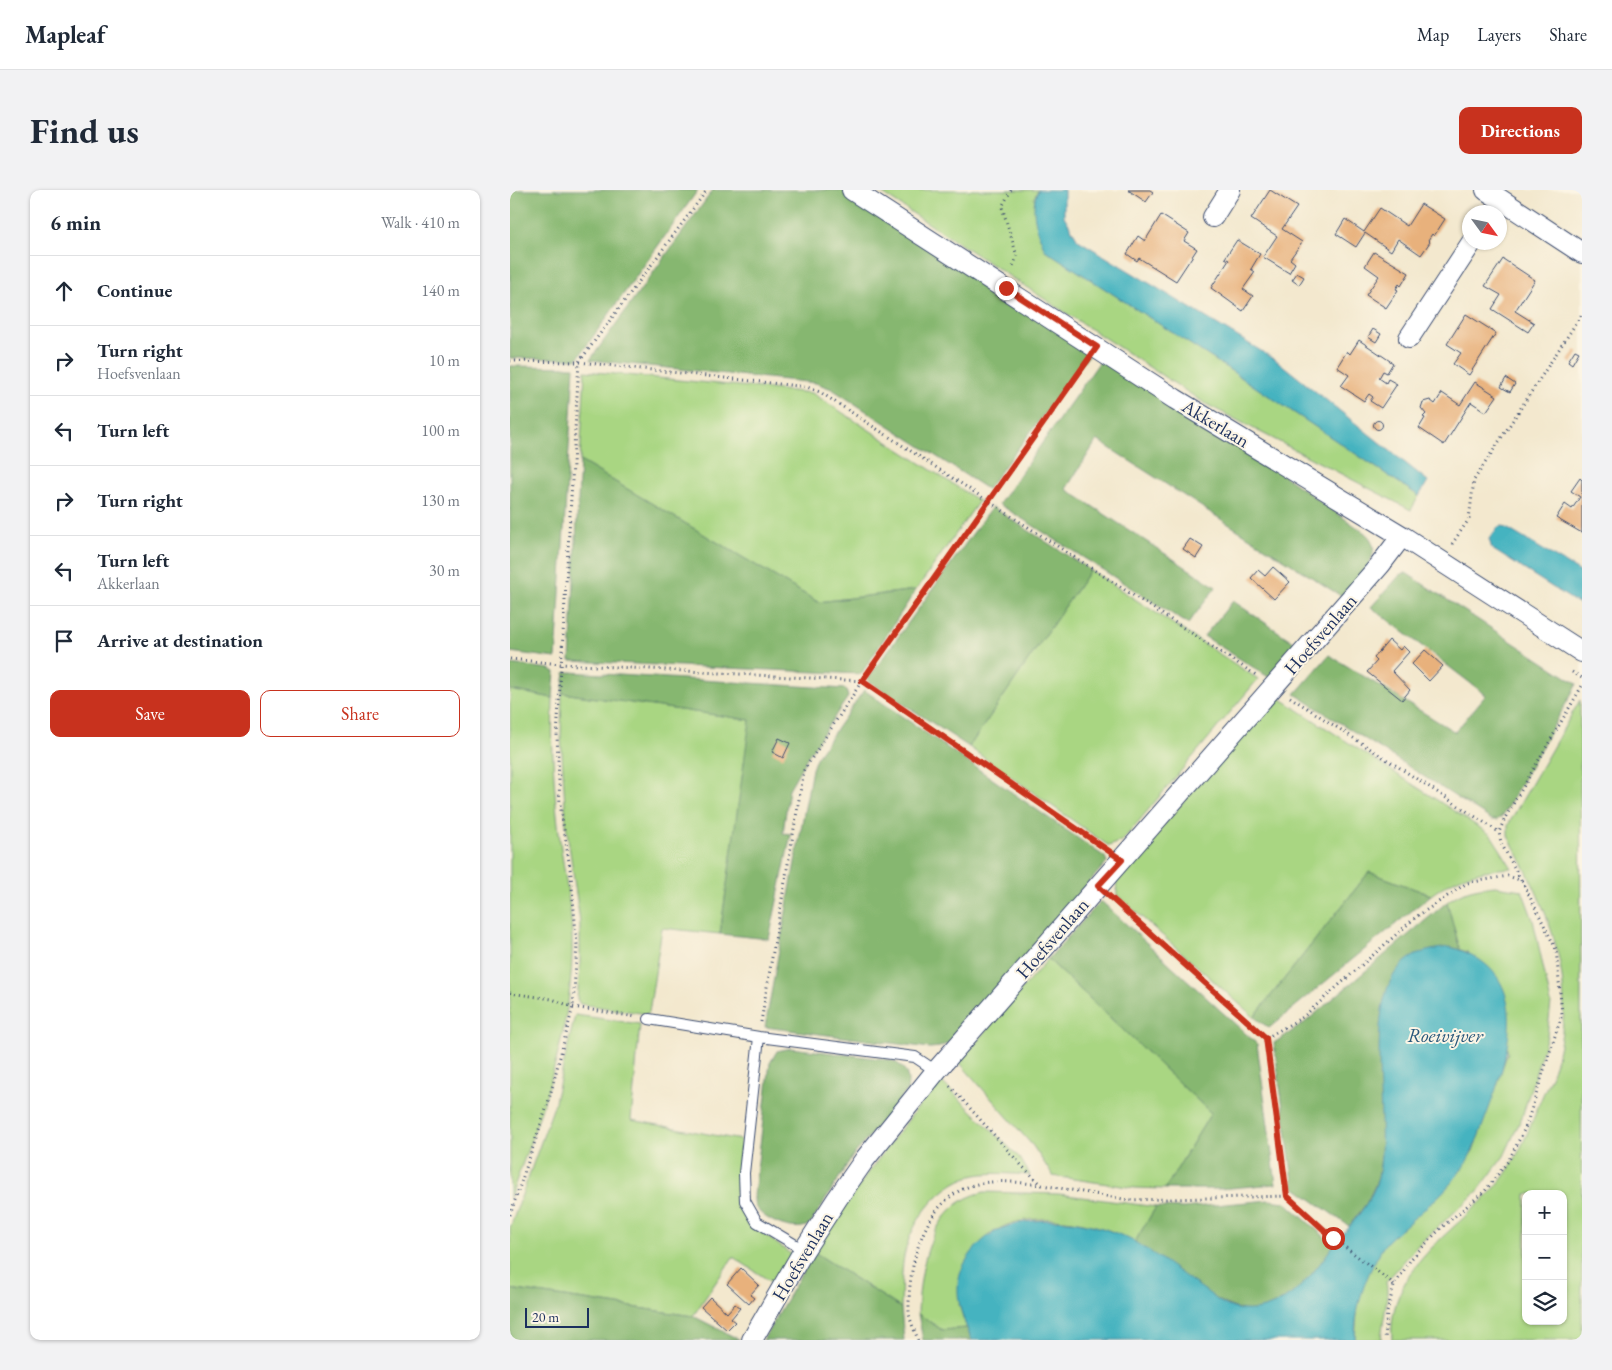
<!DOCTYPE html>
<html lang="en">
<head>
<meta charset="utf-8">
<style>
  body { margin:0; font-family:"EB Garamond",serif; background:#f2f2f3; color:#1f2937 }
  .controls { position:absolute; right:15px; bottom:15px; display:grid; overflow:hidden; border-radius:10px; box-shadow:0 1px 4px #0004 }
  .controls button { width:45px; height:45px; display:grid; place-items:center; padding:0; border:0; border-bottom:1px solid #e0e1e3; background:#fff; color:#1f2937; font:25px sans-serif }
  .compass { position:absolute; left:952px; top:15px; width:45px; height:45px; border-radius:50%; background:#fff; box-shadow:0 1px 4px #0004; rotate:123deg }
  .scale { position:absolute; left:15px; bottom:12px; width:64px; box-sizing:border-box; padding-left:5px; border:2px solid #1b2f5e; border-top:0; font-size:14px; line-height:18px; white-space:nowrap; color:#1b2f5e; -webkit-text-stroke:4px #fcf5e5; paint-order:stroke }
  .stop { position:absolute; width:15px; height:15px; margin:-11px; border:4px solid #c8321e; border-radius:50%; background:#fff }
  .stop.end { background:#c8321e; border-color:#fff; box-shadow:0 1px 5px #0008 }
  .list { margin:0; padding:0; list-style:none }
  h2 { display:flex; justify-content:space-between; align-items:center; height:65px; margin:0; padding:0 20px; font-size:21px }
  h2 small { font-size:16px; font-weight:400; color:#747a83 }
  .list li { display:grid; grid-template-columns:32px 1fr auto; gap:15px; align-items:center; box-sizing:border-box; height:70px; padding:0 20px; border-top:1px solid #e0e1e3 }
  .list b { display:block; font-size:19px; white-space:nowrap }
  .list p { margin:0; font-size:16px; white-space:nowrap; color:#747a83 }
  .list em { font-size:16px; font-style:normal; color:#747a83 }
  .actions { display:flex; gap:10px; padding:15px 20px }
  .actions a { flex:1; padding:11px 0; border:1px solid #c8321e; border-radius:10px; text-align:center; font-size:18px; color:#c8321e }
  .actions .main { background:#c8321e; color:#fff }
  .icon { flex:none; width:28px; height:28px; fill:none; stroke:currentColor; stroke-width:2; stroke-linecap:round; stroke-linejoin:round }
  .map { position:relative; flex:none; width:1072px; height:1150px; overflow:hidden; border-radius:10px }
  header { display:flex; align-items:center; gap:30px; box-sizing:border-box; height:70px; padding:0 25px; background:#fff; border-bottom:1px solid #e0e1e3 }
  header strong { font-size:24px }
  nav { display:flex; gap:28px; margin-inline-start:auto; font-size:18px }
  .intro { display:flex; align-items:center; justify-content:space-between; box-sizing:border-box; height:120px; padding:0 30px }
  h1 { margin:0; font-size:35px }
  .button { padding:12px 22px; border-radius:10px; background:#c8321e; color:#fff; font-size:18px; font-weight:700 }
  main { display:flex; gap:30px; padding:0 30px }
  aside { flex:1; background:#fff; border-radius:10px; box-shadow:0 1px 4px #0004 }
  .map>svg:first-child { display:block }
  .green { fill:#a9d682; stroke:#628270; fill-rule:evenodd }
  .forest { fill:#86b770; stroke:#507367 }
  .water { fill:#45b3c0; stroke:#30718f }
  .building { fill:#e8b17b }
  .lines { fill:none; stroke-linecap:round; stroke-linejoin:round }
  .service-casing { stroke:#3b4b6f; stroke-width:12 }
  .minor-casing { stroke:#3b4b6f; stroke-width:22 }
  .path { stroke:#3b4b6f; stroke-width:3; stroke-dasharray:1 4; stroke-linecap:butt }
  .service { stroke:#fff; stroke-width:10 }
  .minor { stroke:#fff; stroke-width:20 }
  .route { stroke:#c8321e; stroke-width:6 }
  .labels { text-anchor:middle; stroke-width:4; stroke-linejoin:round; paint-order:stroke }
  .street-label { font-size:19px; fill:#1b2f5e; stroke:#fcf5e5 }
  .water-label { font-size:20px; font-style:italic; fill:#28577b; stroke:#fcf5e5 }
</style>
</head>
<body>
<header>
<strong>Mapleaf</strong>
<nav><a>Map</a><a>Layers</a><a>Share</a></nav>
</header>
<div class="intro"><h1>Find us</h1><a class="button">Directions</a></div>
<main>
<aside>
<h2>6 min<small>Walk · 410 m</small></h2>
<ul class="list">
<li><svg class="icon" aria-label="ahead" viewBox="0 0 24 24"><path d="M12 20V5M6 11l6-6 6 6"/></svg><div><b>Continue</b></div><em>140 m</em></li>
<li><svg class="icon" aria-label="right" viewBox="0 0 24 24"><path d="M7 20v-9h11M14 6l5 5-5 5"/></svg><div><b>Turn right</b><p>Hoefsvenlaan</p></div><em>10 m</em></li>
<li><svg class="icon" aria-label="left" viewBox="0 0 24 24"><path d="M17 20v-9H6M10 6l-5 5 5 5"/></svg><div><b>Turn left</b></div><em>100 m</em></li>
<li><svg class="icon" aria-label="right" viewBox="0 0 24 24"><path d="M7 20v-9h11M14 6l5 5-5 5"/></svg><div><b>Turn right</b></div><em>130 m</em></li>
<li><svg class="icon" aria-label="left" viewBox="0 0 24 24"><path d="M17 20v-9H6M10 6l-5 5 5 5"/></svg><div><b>Turn left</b><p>Akkerlaan</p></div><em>30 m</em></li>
<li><svg class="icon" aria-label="arrive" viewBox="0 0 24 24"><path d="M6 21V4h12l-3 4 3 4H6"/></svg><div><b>Arrive at destination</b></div></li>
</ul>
<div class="actions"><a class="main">Save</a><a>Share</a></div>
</aside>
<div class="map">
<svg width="1072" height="1150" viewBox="0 0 1072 1150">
  <rect width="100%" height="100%" fill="#fcf5e5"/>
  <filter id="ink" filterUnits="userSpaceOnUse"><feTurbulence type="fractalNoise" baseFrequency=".02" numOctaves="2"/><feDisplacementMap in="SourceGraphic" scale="10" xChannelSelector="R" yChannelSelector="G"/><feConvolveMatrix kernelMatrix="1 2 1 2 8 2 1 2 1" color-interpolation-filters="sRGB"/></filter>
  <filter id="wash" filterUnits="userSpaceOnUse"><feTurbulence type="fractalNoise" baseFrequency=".0096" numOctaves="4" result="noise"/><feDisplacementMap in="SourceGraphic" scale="20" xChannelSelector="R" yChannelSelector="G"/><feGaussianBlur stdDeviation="1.12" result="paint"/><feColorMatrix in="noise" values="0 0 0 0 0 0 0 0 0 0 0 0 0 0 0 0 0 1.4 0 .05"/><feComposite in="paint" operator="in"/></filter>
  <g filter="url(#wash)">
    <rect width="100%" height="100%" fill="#f3e8ce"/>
    <!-- green -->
    <path class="green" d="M367,0H528L524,8L535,60L717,178L909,306L901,320L696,214Z
      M75,181L302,203L469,311L406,400L308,412L70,271Z
      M580,380L748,489L613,650L599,656L459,557Z
      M0,500L43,508C41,555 44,604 50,651C54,682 61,714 62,745C65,837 31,923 0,1008Z
      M52,503L241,530L210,744L152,738L139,822L137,824L70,814L67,809L70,778V731L56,634L51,545Z
      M765,505L981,645L1002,678C969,680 948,685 921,705L859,682L744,827L607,705L606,690Z
      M1070,510L1072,1150H882C877,1083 937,1046 978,1005C1003,980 1015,950 1028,917C1034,901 1043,885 1047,868C1068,784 1037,718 998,646V635ZM1016,1004H1053V1131H1016Z
      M985,696L1012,700L1023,730L1041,813L1037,846L1012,927L994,966L968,1001L909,1054L876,1092C880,1104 872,1134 871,1150H845L848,1110L859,1081L874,1054L933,1002L963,961L998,862L958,762L950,760L937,712C952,700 967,698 985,696Z
      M538,769L701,923L655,999L625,998L543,986L523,956L449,872Z
      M65,825L130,834L121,930L231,950L226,1012L246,1038L282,1065L266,1095L223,1067L183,1126L0,1099V1038L44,916Z
      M430,890L510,968L520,985C503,984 483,982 466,985C436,990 409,1022 399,1049C390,1070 392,1096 391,1118L304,1062C343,1002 385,945 430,890Z
      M474,1002L549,1004L646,1017L624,1053C593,1032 535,1022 500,1034C493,1036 486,1041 479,1044L449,1115L457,1138L432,1140L408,1124C409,1078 421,1013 474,1002Z"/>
    <!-- forest -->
    <path class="forest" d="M0,0H188L67,169L0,168Z
      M203,0H334L582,161L477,299L322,199L306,193L80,170Z
      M593,167L757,274L855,343C879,363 845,391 831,406L587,250L556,299L706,397L678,434L489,314Z
      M0,176L64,177L46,468L0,462Z
      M70,271L308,412L406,400L351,484L60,471Z
      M482,317L580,380L459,557L357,490Z
      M896,383L1067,494L993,625L987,630H982L785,504L819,465L945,542L976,505L861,417L891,384Z
      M723,411L788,455L760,488L694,446Z
      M0,474L40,479L45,482L43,508L0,500Z
      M60,482L336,499L338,507L299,564L279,599L273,643L281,644L259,749L210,744L240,530L52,503L55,483Z
      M354,500L595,667L597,672L438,853L430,857L420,858L255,837L302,579L306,568Z
      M859,682L921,705L759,838L744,827Z
      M591,711L747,854L766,994L709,999H655L701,923L538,769Z
      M937,712L950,760L940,757L872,917V960L868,989L856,1014L839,1036L784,997L764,853L793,834Z
      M281,858L381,870C396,877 400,885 397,901L342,967L301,1033C288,1045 253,1031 245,1016C244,1013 244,1008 244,1004L260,873L267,861Z
      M759,1010L775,1012L824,1055C815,1067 807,1081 796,1092C782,1106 759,1121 739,1121C712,1121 648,1069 624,1053L646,1017L673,1018Z
      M304,1062L391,1118L394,1150H253Z
      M0,1099L183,1126L230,1150H0Z
      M408,1124L432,1140L457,1138L462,1150H413Z"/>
    <!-- water -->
    <path class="water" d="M528,0H554V26L568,50L766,170L918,291L909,306L717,178L535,60C527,41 519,19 528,0Z
      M993,336L1072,383V416L982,359L979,349L988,337Z
      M940,757C1024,779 1001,861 978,921C970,942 963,965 949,983C934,1004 914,1019 895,1036C888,1042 878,1049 873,1057C855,1087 845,1115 845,1150H462C451,1125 440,1097 456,1071C472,1045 493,1034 523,1031C554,1028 584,1033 613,1046C638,1057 672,1085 696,1101C703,1106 710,1113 718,1116C731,1122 748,1121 760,1116C788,1105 803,1083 820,1060C837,1038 861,1015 868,988C881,932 849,809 895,772C908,761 924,759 940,757Z"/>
    <g id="blocks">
      <!-- building -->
      <path class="building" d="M618,0H640L643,2L636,12Z
        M760,0L787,17L772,39L792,52L780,69L785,73L779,83L753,67L767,46L741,29Z
        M911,14L935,29L924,46L922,44L918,50L920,52L911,65L888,49L881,61L855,43L846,57L826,44L835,29L854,42L870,18L897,36Z
        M651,25L679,43L674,51L687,59L666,91L629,68L627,71L617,64L628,46L635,51Z
        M727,50L750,64L741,79L745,82L733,99L743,106L733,121L701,98L719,70L715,68Z
        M864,62L899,83L891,96L889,94L886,99L888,100L876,118L856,105L869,86L855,76Z
        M993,69L1025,90L1005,121L1024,133L1018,142L982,119L991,105L975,96Z
        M787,83L794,87L789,95L782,90Z
        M956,124L986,143L959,185L943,174L951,163L937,154Z
        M863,139L871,144L866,152L858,147Z
        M849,150L883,173L877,183L873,181L869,188L876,193L878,189L887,194L871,218L860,211L863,207L859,204L854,211L831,196L839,185L827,177L837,161L840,164Z
        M1065,160L1069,162L1062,174L1058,171Z
        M996,188L1005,194L1000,202L991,197Z
        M965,192L987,206L976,222L961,212L934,255L909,238L915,228L913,227L916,224L911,218L913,212L920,210L925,214L932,203L950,215Z
        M863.5 235a4.5 4.5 0 1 1 9 0a4.5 4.5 0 1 1-9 0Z
        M1070,288L1072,290V343L1046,328L1055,314L1062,319L1070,307L1061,301Z
        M680,349L693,357L686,368L673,359Z
        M763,377L780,392L764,409L741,388L748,380L755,386Z
        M879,450L890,460L893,456L899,462L882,481L900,500L892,510L857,482L867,471L864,468Z
        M915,460L933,476L919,491L902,474Z
        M269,548L280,553L273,568L262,562Z
        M231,1078L249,1095L240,1105L244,1108L239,1114L217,1094Z
        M200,1107L217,1123L225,1114L230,1118L221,1129L225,1132L217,1140L191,1117Z"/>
    </g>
  </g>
  <g filter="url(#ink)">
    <use href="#blocks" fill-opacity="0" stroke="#3b4b6f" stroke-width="1"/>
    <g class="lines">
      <!-- service casing -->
      <g class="service-casing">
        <path id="service" d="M139,829L249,847L405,867L426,881
          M249,847L234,983L235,1011L247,1032L294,1060"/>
      </g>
      <!-- minor casing -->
      <g class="minor-casing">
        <path id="minor" d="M342,0L665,209L892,346L1072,462
          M976,0L1072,63
          M703,27L720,0
          M899,148L962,52
          M242,1150L294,1060L327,1009L355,969L426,881L870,375L892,346"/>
      </g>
      <!-- path -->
      <path class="path" d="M501,0L492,17L507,66L502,79
        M0,171L69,172L297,197L310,202L746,485
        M942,354L959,329L964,290L1072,124
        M0,469L51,474L352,491L594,658
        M1062,482L1072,488
        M780,507L989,642
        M1011,690L991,653L989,642L995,628L1072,496
        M603,709L756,848
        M0,803L42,809L63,817L126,827
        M251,832L294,580L352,491L575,174
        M440,896L513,977L532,995L619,1010L777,1006L823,1048L880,1091L884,1096
        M777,1006L756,848L793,827L906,727L957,693L998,686L1012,691L1046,759L1052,824L1016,936L999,970L975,1001L932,1037L901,1069L884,1096L877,1122L875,1150
        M0,1025L38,913L63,817L67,755L61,685L50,614L47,546L69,172L197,0
        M408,1150C405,1141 399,1130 399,1120C398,1077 412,1017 455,998C478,988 507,992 531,995"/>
      <!-- service -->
      <use href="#service" class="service"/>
      <!-- minor -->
      <use href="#minor" class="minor"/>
    </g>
  </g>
  <g class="lines" filter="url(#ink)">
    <!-- route -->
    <path class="route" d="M496,98L587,157L352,491L612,670L588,696L756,848L777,1006L823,1048"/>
  </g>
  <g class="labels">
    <!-- street labels -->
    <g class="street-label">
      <text transform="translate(706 233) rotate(31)" y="7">Akkerlaan</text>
      <text transform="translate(810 444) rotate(-49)" y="7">Hoefsvenlaan</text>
      <text transform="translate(542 748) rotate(-49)" y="7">Hoefsvenlaan</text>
      <text transform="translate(292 1066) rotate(-59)" y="7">Hoefsvenlaan</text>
    </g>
    <!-- water labels -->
    <g class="water-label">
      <text x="935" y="852">Roeivijver</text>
    </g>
  </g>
</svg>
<div class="controls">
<button>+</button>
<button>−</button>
<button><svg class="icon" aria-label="layers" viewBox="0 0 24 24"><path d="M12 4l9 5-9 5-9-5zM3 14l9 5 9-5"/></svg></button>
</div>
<svg class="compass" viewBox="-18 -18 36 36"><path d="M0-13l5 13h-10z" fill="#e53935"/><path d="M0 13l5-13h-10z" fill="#747a83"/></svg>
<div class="scale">20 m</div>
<div class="stop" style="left:823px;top:1048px"></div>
<div class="stop end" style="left:496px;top:98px"></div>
</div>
</main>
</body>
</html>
